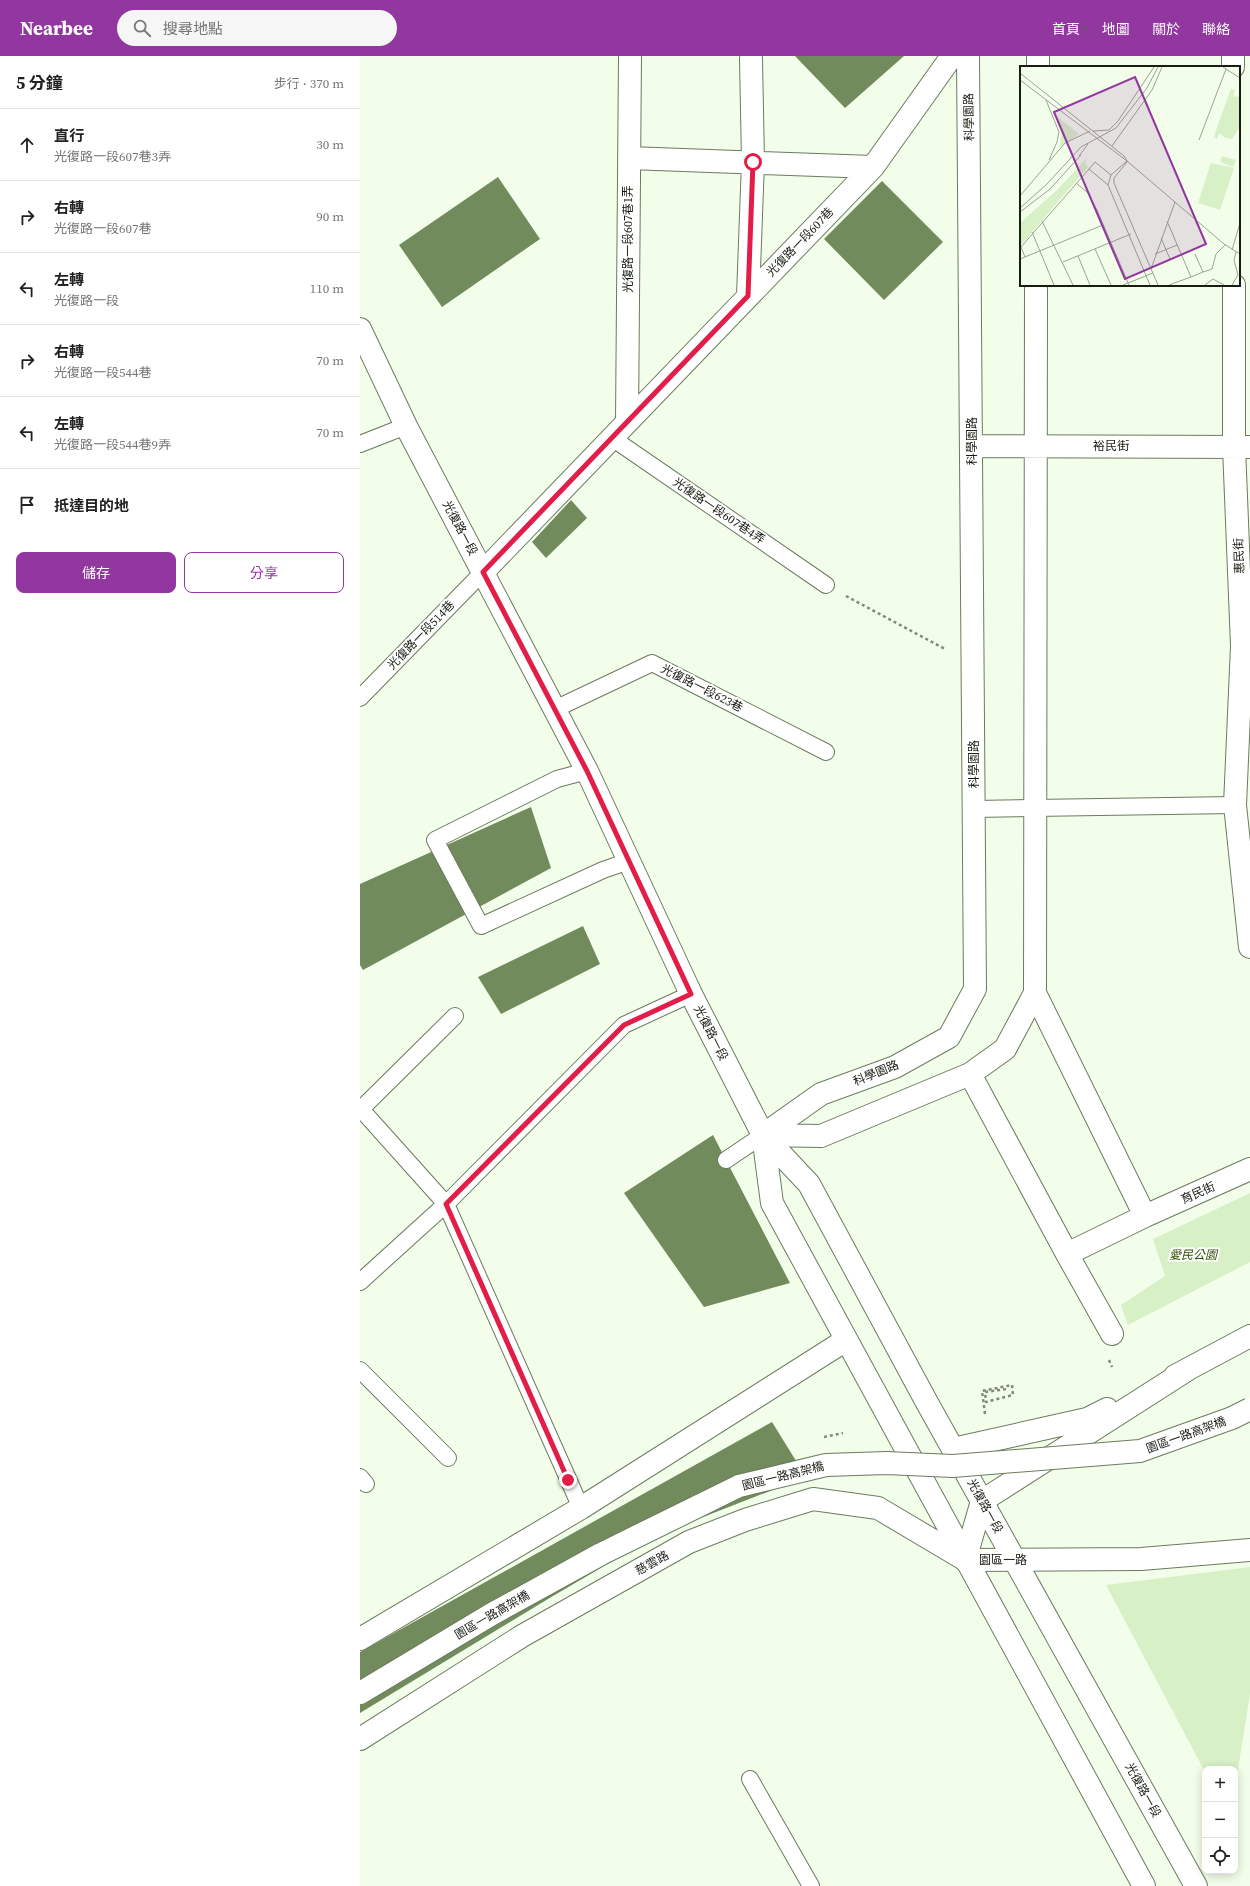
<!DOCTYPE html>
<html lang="zh-TW">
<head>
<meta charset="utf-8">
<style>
  body { margin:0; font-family:"Source Serif 4","Noto Sans TC",serif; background:#f6f6f6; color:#222 }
  .controls { position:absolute; right:12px; bottom:12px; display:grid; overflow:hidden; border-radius:8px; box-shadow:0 2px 10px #0003 }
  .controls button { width:36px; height:36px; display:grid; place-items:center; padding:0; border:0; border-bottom:1px solid #e0e0e0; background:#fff; color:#222; font:20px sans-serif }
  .stop { position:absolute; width:12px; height:12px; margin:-9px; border:3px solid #e11d48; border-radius:50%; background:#fff }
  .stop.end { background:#e11d48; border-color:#fff; box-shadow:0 1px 4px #0008 }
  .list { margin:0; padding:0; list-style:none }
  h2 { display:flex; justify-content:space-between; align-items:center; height:52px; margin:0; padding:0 16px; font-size:17px }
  h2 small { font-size:13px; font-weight:400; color:#767676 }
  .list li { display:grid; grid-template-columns:26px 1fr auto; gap:12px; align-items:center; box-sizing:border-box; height:72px; padding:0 16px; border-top:1px solid #e0e0e0 }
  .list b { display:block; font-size:15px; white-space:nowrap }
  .list p { margin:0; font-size:13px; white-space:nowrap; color:#767676 }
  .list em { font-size:13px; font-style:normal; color:#767676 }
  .actions { display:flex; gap:8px; padding:12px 16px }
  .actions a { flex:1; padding:9px 0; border:1px solid #9236a0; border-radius:8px; text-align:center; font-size:14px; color:#9236a0 }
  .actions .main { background:#9236a0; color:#fff }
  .icon { flex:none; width:22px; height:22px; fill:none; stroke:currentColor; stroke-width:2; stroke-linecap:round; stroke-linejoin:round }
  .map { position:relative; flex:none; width:890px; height:1830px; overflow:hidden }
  header { display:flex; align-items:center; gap:24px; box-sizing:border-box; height:56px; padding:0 20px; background:#9236a0; color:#fff }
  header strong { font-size:19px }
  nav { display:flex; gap:22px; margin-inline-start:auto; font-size:14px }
  .search { width:280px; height:36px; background:#f6f6f6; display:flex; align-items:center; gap:10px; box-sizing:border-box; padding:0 14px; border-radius:22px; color:#767676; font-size:15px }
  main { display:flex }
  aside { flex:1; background:#fff }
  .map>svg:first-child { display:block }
  .green { fill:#d8f0c6 }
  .building { fill:#718b5c }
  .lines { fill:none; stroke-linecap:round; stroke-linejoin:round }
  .service-casing { stroke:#6b7b5e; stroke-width:18 }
  .minor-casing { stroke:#6b7b5e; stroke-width:24 }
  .tertiary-casing { stroke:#6b7b5e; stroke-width:24 }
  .secondary-casing { stroke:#6b7b5e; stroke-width:24 }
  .path { stroke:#818979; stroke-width:2.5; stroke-dasharray:3 3; stroke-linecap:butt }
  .service { stroke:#fff; stroke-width:16 }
  .minor { stroke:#fff; stroke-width:22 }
  .tertiary { stroke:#fff; stroke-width:22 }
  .secondary { stroke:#fff; stroke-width:22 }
  .tertiary-bridge-casing { stroke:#6b7b5e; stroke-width:24; stroke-linecap:butt }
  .tertiary-bridge { stroke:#fff; stroke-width:22 }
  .route { stroke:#e11d48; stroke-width:5 }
  .labels { text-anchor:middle; stroke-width:4; stroke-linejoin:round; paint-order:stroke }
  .street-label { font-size:12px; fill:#171d11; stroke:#fff }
  .park-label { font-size:12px; font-style:italic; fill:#315206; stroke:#fff }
  .inset-road { fill:none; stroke:#9ba493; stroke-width:1 }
  .view { fill:#9236a0; fill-opacity:0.15; stroke:#9236a0; stroke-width:2 }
  .inset-edge { fill:none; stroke:#171d11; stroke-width:2 }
</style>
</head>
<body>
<header>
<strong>Nearbee</strong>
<div class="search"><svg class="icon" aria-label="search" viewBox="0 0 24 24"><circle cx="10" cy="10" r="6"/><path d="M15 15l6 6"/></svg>搜尋地點</div>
<nav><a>首頁</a><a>地圖</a><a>關於</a><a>聯絡</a></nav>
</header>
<main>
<aside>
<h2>5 分鐘<small>步行 · 370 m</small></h2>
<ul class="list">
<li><svg class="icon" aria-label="ahead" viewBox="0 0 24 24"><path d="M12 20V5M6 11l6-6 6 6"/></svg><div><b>直行</b><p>光復路一段607巷3弄</p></div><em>30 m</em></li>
<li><svg class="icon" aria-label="right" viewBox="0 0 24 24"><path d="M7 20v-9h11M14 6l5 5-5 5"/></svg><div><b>右轉</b><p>光復路一段607巷</p></div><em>90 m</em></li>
<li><svg class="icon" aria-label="left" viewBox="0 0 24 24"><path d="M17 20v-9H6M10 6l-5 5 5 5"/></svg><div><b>左轉</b><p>光復路一段</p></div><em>110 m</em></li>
<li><svg class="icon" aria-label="right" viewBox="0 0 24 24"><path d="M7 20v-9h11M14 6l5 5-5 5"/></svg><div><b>右轉</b><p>光復路一段544巷</p></div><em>70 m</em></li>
<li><svg class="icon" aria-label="left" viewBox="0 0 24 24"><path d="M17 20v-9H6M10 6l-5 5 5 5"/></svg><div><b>左轉</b><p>光復路一段544巷9弄</p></div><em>70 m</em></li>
<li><svg class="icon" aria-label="arrive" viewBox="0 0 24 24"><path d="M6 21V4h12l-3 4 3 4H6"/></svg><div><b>抵達目的地</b></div></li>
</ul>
<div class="actions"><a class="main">儲存</a><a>分享</a></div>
</aside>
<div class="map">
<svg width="890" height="1830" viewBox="0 0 890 1830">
  <rect width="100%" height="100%" fill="#f3feea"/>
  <!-- green -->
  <path class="green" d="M890,1137V1206L768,1269L761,1249L805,1220L793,1183Z
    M890,1511V1638L875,1732V1713H845V1716L746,1529Z"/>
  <!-- building -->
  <path class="building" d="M435,0H544L485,52Z
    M138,121L180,183L82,251L39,189Z
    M522,125L583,186L524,244L464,183Z
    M211,444L227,462L186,502L172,486Z
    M171,751L191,812L3,914L0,909V828Z
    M223,870L240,908L141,958L118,921Z
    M353,1079L430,1227L344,1251L264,1137Z
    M412,1366L446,1421L297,1479L193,1540L0,1657V1596Z"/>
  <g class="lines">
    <!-- service casing -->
    <g class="service-casing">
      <path id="service" d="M252,382L466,529
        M0,388L46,370
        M0,642L123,516
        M195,653L292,607L466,696
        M227,715L197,723L75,784L121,870L243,814L269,805
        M614,753L875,749
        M0,1052L86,1148L221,1452
        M1,1053L95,960
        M366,1104L403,1079
        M0,1226L86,1148L264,969L331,938
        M0,1314L88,1402
        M0,1421L6,1428
        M390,1723L451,1830"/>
    </g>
    <!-- minor casing -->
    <g class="minor-casing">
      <path id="minor" d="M873,0V11
        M678,11V0
        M269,102L513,111
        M874,229V391L882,590L875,749L890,891
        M388,240L393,106L391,3
        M267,366L270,0
        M612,390L890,391
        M123,516L513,111L592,0
        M610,1018L707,1198L785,1160L675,937
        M403,1079L461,1038L535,1011L589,981L615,933L608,0
        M403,1079L461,1080L610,1018L645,993L675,937L676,229
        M785,1160L890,1113
        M707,1198L752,1278"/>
    </g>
    <!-- tertiary casing -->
    <g class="tertiary-casing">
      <path id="tertiary" d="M827,1314L622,1445L605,1504L781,1503L890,1494
        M815,1320L890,1280
        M593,1393L727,1363L747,1353"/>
    </g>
    <!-- secondary casing -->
    <g class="secondary-casing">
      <path id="secondary" d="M0,273L46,370L227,715L331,938L403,1079L449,1128L565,1343L836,1830
        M403,1079L412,1147L784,1830
        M0,1583L221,1452L486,1284
        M0,1683L162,1580L329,1486L385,1464L453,1443L518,1452L604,1503"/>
    </g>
    <!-- path -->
    <path class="path" d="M486,540L585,593
      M749,1304L752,1311
      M625,1358L622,1335L652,1329L653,1339L626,1346L625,1336L647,1333
      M464,1381L483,1377"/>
    <!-- service -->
    <use href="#service" class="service"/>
    <!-- minor -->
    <use href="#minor" class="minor"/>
    <!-- tertiary -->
    <use href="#tertiary" class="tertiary"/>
    <!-- secondary -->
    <use href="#secondary" class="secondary"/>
    <!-- tertiary-bridge casing -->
    <g class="tertiary-bridge-casing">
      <path id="tertiary-bridge" d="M0,1637L132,1558L241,1498L379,1430L466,1409L526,1407L593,1410L780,1395L872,1362L890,1353"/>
    </g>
    <!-- tertiary-bridge -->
    <use href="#tertiary-bridge" class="tertiary-bridge"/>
  </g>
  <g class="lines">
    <!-- route -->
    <path class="route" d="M208,1424L86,1148L264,969L331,938L227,715L123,516L388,240L393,106"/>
  </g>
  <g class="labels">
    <!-- street labels -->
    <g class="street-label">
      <text transform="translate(609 61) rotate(-91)" y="4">科學園路</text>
      <text transform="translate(268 183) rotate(-90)" y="4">光復路一段607巷1弄</text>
      <text transform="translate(440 186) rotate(-46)" y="4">光復路一段607巷</text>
      <text transform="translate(612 385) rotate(-90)" y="4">科學園路</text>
      <text x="751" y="394">裕民街</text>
      <text transform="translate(359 455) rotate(34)" y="4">光復路一段607巷4弄</text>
      <text transform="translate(100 472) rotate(62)" y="4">光復路一段</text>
      <text transform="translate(879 500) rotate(-92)" y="4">惠民街</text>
      <text transform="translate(61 579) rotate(-46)" y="4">光復路一段514巷</text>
      <text transform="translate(342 632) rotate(27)" y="4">光復路一段623巷</text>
      <text transform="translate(614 708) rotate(-90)" y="4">科學園路</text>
      <text transform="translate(351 977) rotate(63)" y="4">光復路一段</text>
      <text transform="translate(516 1017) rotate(-22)" y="4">科學園路</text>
      <text transform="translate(838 1137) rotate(-24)" y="4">育民街</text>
      <text transform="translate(826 1379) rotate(-20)" y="4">園區一路高架橋</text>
      <text transform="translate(423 1420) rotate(-14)" y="4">園區一路高架橋</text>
      <text transform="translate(625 1450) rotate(61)" y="4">光復路一段</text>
      <text x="643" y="1508">園區一路</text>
      <text transform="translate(292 1507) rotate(-29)" y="4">慈雲路</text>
      <text transform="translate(132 1559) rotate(-30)" y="4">園區一路高架橋</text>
      <text transform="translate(783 1734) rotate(61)" y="4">光復路一段</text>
    </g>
    <!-- park labels -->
    <g class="park-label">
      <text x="833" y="1203">愛民公園</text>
    </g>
  </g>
  <!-- overview -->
  <g transform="translate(660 10)">
    <rect width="220" height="220" fill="#f3feea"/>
    <path d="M211,23L215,24L213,31L220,30V61L212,73L206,72L199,67L197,73L194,71L195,67ZM38,51L59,68L39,82L42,65ZM202,90L216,94L213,101L200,96ZM67,92L65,98L68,101L0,180V157L36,125ZM191,97L214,102L200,144L178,137Z" fill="#d8f0c6"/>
    <path class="inset-road" d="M203,1L220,12M0,7L104,90L107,95M0,14L107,95L204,178L220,188M26,34L39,66L37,76L29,94M73,65L89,64L98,55L134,1M179,74L206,3M92,80L132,24L142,1M59,90L68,78M107,95L91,109L88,119L130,219M107,96L94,112V117L138,219M56,117L68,127L77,144L109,219M88,119L69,103L75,96L91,109M0,130L45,77L70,65M0,142L27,118L61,81L96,62L127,22L138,1M0,146L30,123L61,89M22,155L53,219M147,155L171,211L183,206L175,188M12,166L34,219M141,172L150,193M75,183L91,219M212,184L220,157M135,188L157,179M58,190L70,219M5,191L1,181L69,103M0,193L83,159M43,196L111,168M131,203L155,136M183,206L192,203L196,188L205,179M103,219L133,207M149,219L171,211M185,219L193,213L204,219M212,219L218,209L214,194L216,186"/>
    <path class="view" d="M115,11L186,178L105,213L34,46Z"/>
    <rect width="220" height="220" class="inset-edge"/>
  </g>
</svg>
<div class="controls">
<button>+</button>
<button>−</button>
<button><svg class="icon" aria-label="locate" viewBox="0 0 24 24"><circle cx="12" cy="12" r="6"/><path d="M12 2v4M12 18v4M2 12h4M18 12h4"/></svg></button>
</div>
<div class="stop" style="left:393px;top:106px"></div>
<div class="stop end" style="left:208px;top:1424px"></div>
</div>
</main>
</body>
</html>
